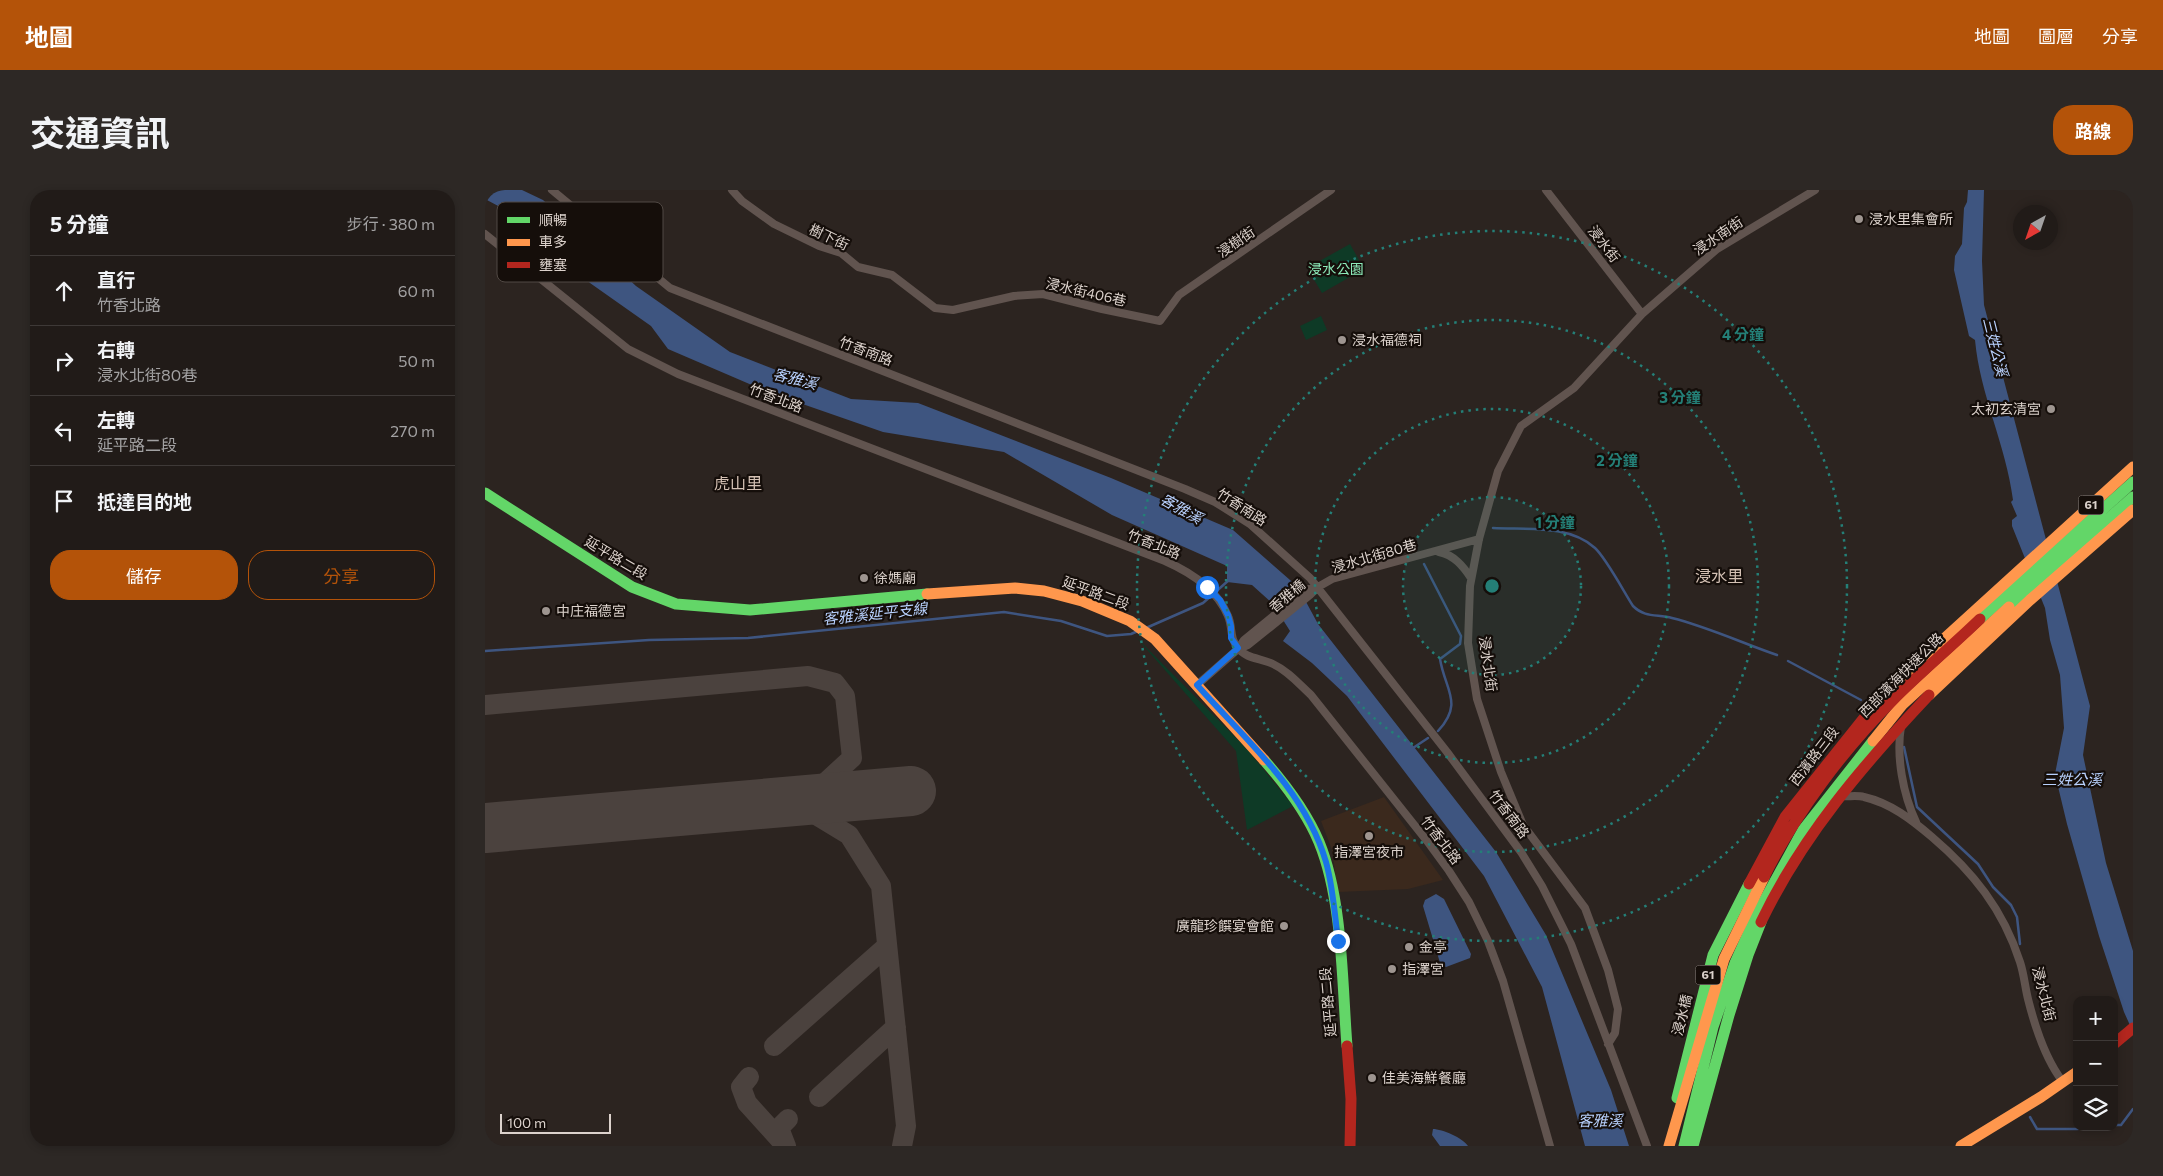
<!DOCTYPE html>
<html lang="zh-TW">
<head>
<meta charset="utf-8">
<style>
  body { margin:0; font-family:Commissioner,"Noto Sans TC",sans-serif; background:#2d2825; color:#f1f3f6 }
  .controls { position:absolute; right:15px; bottom:15px; display:grid; overflow:hidden; border-radius:10px; box-shadow:0 2px 8px #0003 }
  .controls button { width:45px; height:45px; display:grid; place-items:center; padding:0; border:0; border-bottom:1px solid #3e3937; background:#211b18; color:#f1f3f6; font:25px sans-serif }
  .compass { position:absolute; left:1528px; top:15px; width:45px; height:45px; border-radius:50%; background:#211b18; box-shadow:0 2px 8px #0003; rotate:220deg }
  .scale { position:absolute; left:15px; bottom:12px; width:111px; box-sizing:border-box; padding-left:5px; border:2px solid #dcd2cc; border-top:0; font-size:14px; line-height:18px; white-space:nowrap; color:#dcd2cc; -webkit-text-stroke:4px #150e0a; paint-order:stroke }
  .stop { position:absolute; width:15px; height:15px; margin:-11px; border:4px solid #1a73e8; border-radius:50%; background:#fff }
  .stop.end { background:#1a73e8; border-color:#fff; box-shadow:0 1px 5px #0008 }
  .list { margin:0; padding:0; list-style:none }
  h2 { display:flex; justify-content:space-between; align-items:center; height:65px; margin:0; padding:0 20px; font-size:21px }
  h2 small { font-size:16px; font-weight:400; color:#a2a1a2 }
  .list li { display:grid; grid-template-columns:32px 1fr auto; gap:15px; align-items:center; box-sizing:border-box; height:70px; padding:0 20px; border-top:1px solid #3e3937 }
  .list b { display:block; font-size:19px; white-space:nowrap }
  .list p { margin:0; font-size:16px; white-space:nowrap; color:#a2a1a2 }
  .list em { font-size:16px; font-style:normal; color:#a2a1a2 }
  .actions { display:flex; gap:10px; padding:15px 20px }
  .actions a { flex:1; padding:11px 0; border:1px solid #b45309; border-radius:20px; text-align:center; font-size:18px; color:#b45309 }
  .actions .main { background:#b45309; color:#fff }
  .icon { flex:none; width:28px; height:28px; fill:none; stroke:currentColor; stroke-width:2; stroke-linecap:round; stroke-linejoin:round }
  .map { position:relative; flex:none; width:1648px; height:956px; overflow:hidden; border-radius:20px }
  header { display:flex; align-items:center; gap:30px; box-sizing:border-box; height:70px; padding:0 25px; background:#b45309; color:#fff }
  header strong { font-size:24px }
  nav { display:flex; gap:28px; margin-inline-start:auto; font-size:18px }
  .intro { display:flex; align-items:center; justify-content:space-between; box-sizing:border-box; height:120px; padding:0 30px }
  h1 { margin:0; font-size:35px }
  .button { padding:12px 22px; border-radius:20px; background:#b45309; color:#fff; font-size:18px; font-weight:700 }
  main { display:flex; gap:30px; padding:0 30px }
  aside { flex:1; background:#211b18; border-radius:20px; box-shadow:0 2px 8px #0003 }
  .map>svg:first-child { display:block }
  .built { fill:#3b291d }
  .green { fill:#0e3a26 }
  .water { fill:#3e5580 }
  .lines { fill:none; stroke-linecap:round; stroke-linejoin:round }
  .stream { stroke:#3e5580; stroke-width:2.5 }
  .taxiway { stroke:#4b423e; stroke-width:20 }
  .runway { stroke:#4b423e; stroke-width:50 }
  .street { stroke:#61544f; stroke-width:8 }
  .fast { stroke:#63d668; stroke-width:11 }
  .slow { stroke:#ff974d; stroke-width:11 }
  .jam { stroke:#b3261e; stroke-width:11 }
  .route { stroke:#1a73e8; stroke-width:6 }
  .ring { fill:none; stroke:#247f77; stroke-width:2.5; stroke-dasharray:2.5 5 }
  .poi-dot { fill:#9e9590; stroke:#150e0a; stroke-width:2 }
  .labels { text-anchor:middle; stroke-width:4.5; stroke-linejoin:round; paint-order:stroke }
  .shield { fill:#150e0a; stroke:#a09792; stroke-width:1 }
  .shield-label { font-size:12px; font-weight:bold; fill:#dcd2cc }
  .poi-label { font-size:14px; fill:#dcd2cc; stroke:#150e0a; text-anchor:start }
  .street-label { font-size:14px; fill:#dcd2cc; stroke:#150e0a }
  .park-label { font-size:14px; fill:#8debba; stroke:#150e0a }
  .water-label { font-size:15px; font-style:italic; fill:#b8d1fe; stroke:#150e0a }
  .quarter-label { font-size:16px; fill:#d4c1b4; stroke:#150e0a }
  .key { fill:#150e0a; stroke:#514944; stroke-width:1 }
  .key-label { font-size:14px; fill:#dcd2cc }
  .centre { fill:#247f77; stroke:#150e0a; stroke-width:2.5 }
  .ring-label { font-size:15px; text-anchor:middle; font-weight:bold; fill:#247f77; stroke:#150e0a; stroke-width:4.5; stroke-linejoin:round; paint-order:stroke }
</style>
</head>
<body>
<header>
<strong>地圖</strong>
<nav><a>地圖</a><a>圖層</a><a>分享</a></nav>
</header>
<div class="intro"><h1>交通資訊</h1><a class="button">路線</a></div>
<main>
<aside>
<h2>5 分鐘<small>步行 · 380 m</small></h2>
<ul class="list">
<li><svg class="icon" aria-label="ahead" viewBox="0 0 24 24"><path d="M12 20V5M6 11l6-6 6 6"/></svg><div><b>直行</b><p>竹香北路</p></div><em>60 m</em></li>
<li><svg class="icon" aria-label="right" viewBox="0 0 24 24"><path d="M7 20v-9h11M14 6l5 5-5 5"/></svg><div><b>右轉</b><p>浸水北街80巷</p></div><em>50 m</em></li>
<li><svg class="icon" aria-label="left" viewBox="0 0 24 24"><path d="M17 20v-9H6M10 6l-5 5 5 5"/></svg><div><b>左轉</b><p>延平路二段</p></div><em>270 m</em></li>
<li><svg class="icon" aria-label="arrive" viewBox="0 0 24 24"><path d="M6 21V4h12l-3 4 3 4H6"/></svg><div><b>抵達目的地</b></div></li>
</ul>
<div class="actions"><a class="main">儲存</a><a>分享</a></div>
</aside>
<div class="map">
<svg width="1648" height="956" viewBox="0 0 1648 956">
  <rect width="100%" height="100%" fill="#2c2420"/>
  <!-- built -->
  <path class="built" d="M899,607L958,690L923,699L853,702L847,660L836,631Z"/>
  <!-- green -->
  <path class="green" d="M865,54L879,79L837,103L822,78Z
    M836,126L842,140L821,150L815,136Z
    M650,446L762,559L808,616L762,640L751,561Z"/>
  <!-- water -->
  <path class="water" d="M0,0H37L58,10L151,96L245,162L366,209L433,213L626,288L748,340L813,397L833,434L1011,662L1061,745L1126,900L1144,956H1100L1057,797L999,686L862,506L827,473L798,451L805,441L788,414L767,395L742,392V376L627,325L519,262L398,242L283,202L183,159L166,136L105,93L47,34L0,9Z
    M1483,0H1499L1497,71L1499,115L1605,516L1598,565L1621,673L1648,761V842L1639,822L1614,746L1582,634L1570,584L1579,538L1575,485L1565,450L1560,418L1527,336V330L1532,326L1526,312L1528,310C1521,255 1495,205 1490,150L1484,146L1469,80L1470,66L1477,54L1479,18L1482,12Z
    M951,704L959,709L986,764L985,768L961,777L956,776L938,716L940,710Z
    M948,939C957,939 978,948 983,956H955L947,945Z"/>
  <g class="lines">
    <!-- stream -->
    <path class="stream" d="M1008,338C1040,340 1084,334 1110,358C1121,368 1139,402 1148,416C1160,428 1172,424 1187,428C1223,437 1257,453 1292,465
      M939,374L976,446L975,454L955,469C960,500 979,513 953,541
      M661,438L718,413L744,390
      M0,461L164,450L263,448L519,422L576,431L622,446L646,444L653,441
      M1303,471L1376,510
      M1419,557L1432,617L1493,674L1508,697L1526,715L1532,727L1535,754
      M928,558L943,548
      M1545,927L1552,939H1592L1612,937
      M1629,935H1636L1648,919"/>
    <!-- taxiway -->
    <path class="taxiway" d="M0,515L323,486L350,493L360,506L367,568L329,603L308,611
      M308,611L364,645L396,696L421,936L417,956
      M289,856L402,756
      M264,887L256,897L262,913L299,954
      M334,907L411,837
      M301,956L294,938L303,929"/>
    <!-- runway -->
    <path class="runway" d="M0,638L426,601"/>
    <!-- street -->
    <path class="street" d="M67,0L185,98L700,299L730,312L765,334L825,388L962,562L1036,662L1057,696L1086,754L1162,956
      M247,0L257,11L289,34L334,56L356,63L373,77L407,85L450,118L468,120L529,106L558,104L617,119L675,131L694,105L846,0
      M1061,0L1157,124
      M0,44L143,159L193,184L680,371C705,382 732,399 743,426C748,437 744,448 753,458C761,469 776,468 788,474C803,481 814,494 826,505L942,651L964,681L984,712L1003,751L1018,791L1065,956
      M954,362C969,365 978,376 986,388
      M753,459L763,455L825,405L833,397
      M712,495L753,459L759,450L820,400L833,397L847,389L994,349
      M1416,536C1411,567 1418,604 1431,632
      M1356,606C1363,607 1372,605 1379,607C1405,613 1426,629 1447,647C1488,682 1518,719 1535,772C1539,784 1540,797 1543,809C1550,837 1560,869 1578,892
      M1123,854L1130,843L1133,819L1123,780L1100,718L1038,635L1016,582L992,509L983,453L985,396L994,349L1013,281L1036,236L1089,198L1157,124L1232,59L1330,0"/>
    <!-- fast -->
    <path class="fast" d="M0,303L147,397L191,414L265,420L442,404
      M1524,417L1648,307
      M1495,429L1648,292
      M779,570C801,595 821,621 834,652C858,710 857,793 862,856
      M1192,908L1228,765L1264,694
      M1199,956L1228,837L1250,773L1272,724L1318,640L1388,551
      M1208,956L1244,825L1263,765L1276,732"/>
    <!-- slow -->
    <path class="slow" d="M442,404L530,398L559,401L597,411L645,431L670,449L779,570
      M1402,504L1428,477L1648,277
      M1444,505L1545,410L1648,320
      M1388,551L1417,515L1524,417
      M1184,956L1239,769L1279,687
      M1476,956L1556,907L1592,882"/>
    <!-- jam -->
    <path class="jam" d="M1279,687C1310,624 1359,559 1409,509C1436,482 1467,456 1495,429
      M1264,694L1300,627L1379,528L1402,504
      M1276,732C1317,646 1379,574 1444,505
      M1629,854L1648,838
      M862,856L866,909L865,956"/>
  </g>
  <g class="lines">
    <!-- route -->
    <path class="route" d="M722,397L735,410L743,425L746,436V448L753,458L712,495C760,549 820,600 841,672C848,697 850,726 853,751"/>
  </g>
  <!-- distance rings -->
  <circle cx="1007" cy="396" r="89" fill="#247f77" fill-opacity=".12"/>
  <g class="ring">
    <circle cx="1007" cy="396" r="89"/>
    <circle cx="1007" cy="396" r="177"/>
    <circle cx="1007" cy="396" r="266"/>
    <circle cx="1007" cy="396" r="355"/>
  </g>
  <!-- markers -->
  <g class="poi-dot">
    <circle cx="1374" cy="29" r="5"/>
    <circle cx="857" cy="150" r="5"/>
    <circle cx="1566" cy="219" r="5"/>
    <circle cx="379" cy="388" r="5"/>
    <circle cx="61" cy="421" r="5"/>
    <circle cx="884" cy="646" r="5"/>
    <circle cx="799" cy="736" r="5"/>
    <circle cx="924" cy="757" r="5"/>
    <circle cx="907" cy="779" r="5"/>
    <circle cx="887" cy="888" r="5"/>
  </g>
  <g class="labels">
    <!-- shield labels -->
    <g class="shield">
      <rect x="1593.5" y="305.5" width="25" height="19" rx="4"/>
      <rect x="1210.5" y="775.5" width="25" height="19" rx="4"/>
    </g>
    <g class="shield-label">
      <text x="1606" y="319">61</text>
      <text x="1223" y="789">61</text>
    </g>
    <!-- poi labels -->
    <g class="poi-label">
      <text x="1384" y="34">浸水里集會所</text>
      <text x="867" y="155">浸水福德祠</text>
      <text x="1556" y="224" text-anchor="end">太初玄清宮</text>
      <text x="389" y="393">徐媽廟</text>
      <text x="71" y="426">中庄福德宮</text>
      <text x="884" y="667" text-anchor="middle">指澤宮夜市</text>
      <text x="789" y="741" text-anchor="end">廣龍珍饌宴會館</text>
      <text x="934" y="762">金亭</text>
      <text x="917" y="784">指澤宮</text>
      <text x="897" y="893">佳美海鮮餐廳</text>
    </g>
    <!-- street labels -->
    <g class="street-label">
      <text transform="translate(1233 46) rotate(-34)" y="5">浸水南街</text>
      <text transform="translate(344 47) rotate(25)" y="5">樹下街</text>
      <text transform="translate(751 52) rotate(-34)" y="5">浸樹街</text>
      <text transform="translate(1119 54) rotate(52)" y="5">浸水街</text>
      <text transform="translate(601 102) rotate(13)" y="5">浸水街406巷</text>
      <text transform="translate(381 161) rotate(21)" y="5">竹香南路</text>
      <text transform="translate(291 208) rotate(21)" y="5">竹香北路</text>
      <text transform="translate(757 317) rotate(33)" y="5">竹香南路</text>
      <text transform="translate(669 354) rotate(22)" y="5">竹香北路</text>
      <text transform="translate(889 366) rotate(-16)" y="5">浸水北街80巷</text>
      <text transform="translate(131 368) rotate(31)" y="5">延平路二段</text>
      <text transform="translate(611 403) rotate(20)" y="5">延平路二段</text>
      <text transform="translate(802 406) rotate(-40)" y="5">香雅橋</text>
      <text transform="translate(1003 474) rotate(82)" y="5">浸水北街</text>
      <text transform="translate(1416 485) rotate(-45)" y="5">西部濱海快速公路</text>
      <text transform="translate(1329 566) rotate(-52)" y="5">西濱路三段</text>
      <text transform="translate(1024 624) rotate(53)" y="5">竹香南路</text>
      <text transform="translate(956 650) rotate(53)" y="5">竹香北路</text>
      <text transform="translate(1559 804) rotate(76)" y="5">浸水北街</text>
      <text transform="translate(843 812) rotate(-95)" y="5">延平路二段</text>
      <text transform="translate(1197 825) rotate(-76)" y="5">浸水橋</text>
    </g>
    <!-- park labels -->
    <g class="park-label">
      <text x="851" y="84">浸水公園</text>
    </g>
    <!-- water labels -->
    <g class="water-label">
      <text transform="translate(1510 157) rotate(76)" y="5">三姓公溪</text>
      <text transform="translate(310 189) rotate(14)" y="5">客雅溪</text>
      <text transform="translate(696 319) rotate(29)" y="5">客雅溪</text>
      <text transform="translate(390 424) rotate(-6)" y="5">客雅溪延平支線</text>
      <text x="1587" y="595">三姓公溪</text>
      <text x="1115" y="936">客雅溪</text>
    </g>
    <!-- quarter labels -->
    <g class="quarter-label">
      <text x="253" y="299">虎山里</text>
      <text x="1234" y="392">浸水里</text>
    </g>
  </g>
  <!-- legend -->
  <rect x="12" y="12" width="166" height="80" rx="8" class="key"/>
  <rect x="22" y="27" width="23" height="6" fill="#63d668"/>
  <rect x="22" y="49" width="23" height="7" fill="#ff974d"/>
  <rect x="22" y="72" width="23" height="6" fill="#b3261e"/>
  <g class="key-label">
    <text x="54" y="35">順暢</text>
    <text x="54" y="57">車多</text>
    <text x="54" y="80">壅塞</text>
  </g>
  <circle cx="1007" cy="396" r="8" class="centre"/>
  <g class="ring-label">
    <text x="1258" y="150">4 分鐘</text>
    <text x="1195" y="213">3 分鐘</text>
    <text x="1132" y="276">2 分鐘</text>
    <text x="1070" y="338">1 分鐘</text>
  </g>
</svg>
<div class="controls">
<button>+</button>
<button>−</button>
<button><svg class="icon" aria-label="layers" viewBox="0 0 24 24"><path d="M12 4l9 5-9 5-9-5zM3 14l9 5 9-5"/></svg></button>
</div>
<svg class="compass" viewBox="-18 -18 36 36"><path d="M0-13l5 13h-10z" fill="#e53935"/><path d="M0 13l5-13h-10z" fill="#a2a1a2"/></svg>
<div class="scale">100 m</div>
<div class="stop" style="left:722px;top:397px"></div>
<div class="stop end" style="left:853px;top:751px"></div>
</div>
</main>
</body>
</html>
